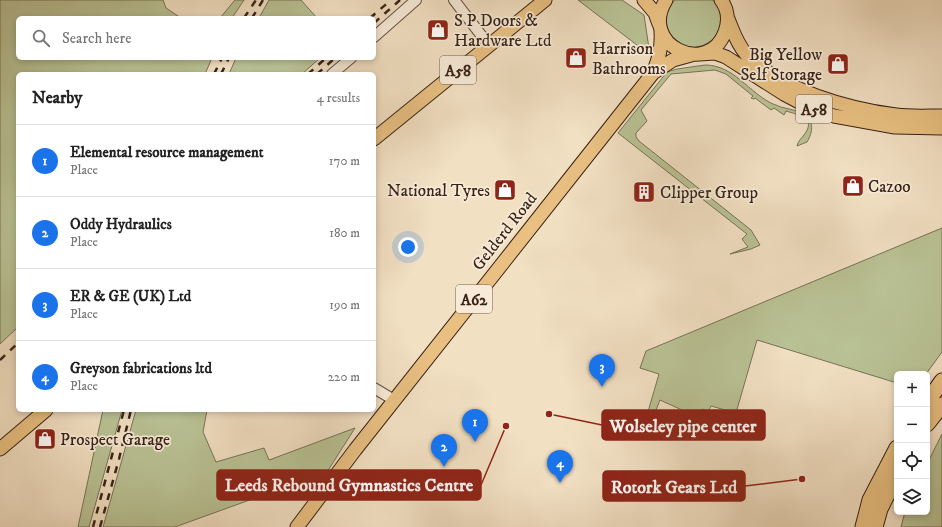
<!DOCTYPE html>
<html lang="en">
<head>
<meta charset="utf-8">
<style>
  body { margin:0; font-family:"IM FELL DW Pica",serif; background:#f2f2f2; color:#222 }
  .controls { position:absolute; right:12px; bottom:12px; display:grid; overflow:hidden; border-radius:6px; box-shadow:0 2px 6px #0003 }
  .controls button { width:36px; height:36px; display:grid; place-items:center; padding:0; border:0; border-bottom:1px solid #e0e0e0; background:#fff; color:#222; font:20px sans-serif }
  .you { position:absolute; left:408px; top:247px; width:14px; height:14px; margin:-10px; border:3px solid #fff; border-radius:50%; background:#1a73e8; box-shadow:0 0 0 6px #1a73e833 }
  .badge { display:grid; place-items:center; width:26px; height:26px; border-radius:50%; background:#1a73e8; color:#fff; font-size:13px; font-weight:700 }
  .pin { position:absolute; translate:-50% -33px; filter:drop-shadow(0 1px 2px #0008) }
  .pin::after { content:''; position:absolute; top:21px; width:14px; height:12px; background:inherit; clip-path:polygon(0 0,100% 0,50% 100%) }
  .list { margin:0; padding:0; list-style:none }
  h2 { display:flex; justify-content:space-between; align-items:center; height:52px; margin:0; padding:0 16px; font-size:17px }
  h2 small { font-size:13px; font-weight:400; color:#767676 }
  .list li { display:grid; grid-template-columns:26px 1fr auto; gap:12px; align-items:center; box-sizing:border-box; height:72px; padding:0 16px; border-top:1px solid #e0e0e0 }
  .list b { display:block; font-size:15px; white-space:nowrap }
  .list p { margin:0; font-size:13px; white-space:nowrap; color:#767676 }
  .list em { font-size:13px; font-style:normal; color:#767676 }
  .icon { flex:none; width:22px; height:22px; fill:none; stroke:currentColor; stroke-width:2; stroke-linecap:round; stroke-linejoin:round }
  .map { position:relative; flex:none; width:942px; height:527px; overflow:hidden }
  .search { position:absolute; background:#fff; box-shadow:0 2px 6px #0003; left:16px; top:16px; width:360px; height:44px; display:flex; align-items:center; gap:10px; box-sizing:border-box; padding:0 14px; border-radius:6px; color:#767676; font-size:15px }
  .panel { position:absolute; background:#fff; box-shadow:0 2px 6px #0003; left:16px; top:72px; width:360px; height:340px; border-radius:6px }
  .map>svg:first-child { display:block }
  .green { fill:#b9c295; stroke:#787256 }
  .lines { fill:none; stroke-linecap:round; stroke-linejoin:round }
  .minor-casing { stroke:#665243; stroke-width:12 }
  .major-casing { stroke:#382218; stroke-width:15 }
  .highway-casing { stroke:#382218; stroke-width:17 }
  .minor { stroke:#f7ebd8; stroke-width:10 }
  .major { stroke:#e9c082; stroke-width:13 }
  .highway { stroke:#e9c082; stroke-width:15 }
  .rail { stroke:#382218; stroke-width:2.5; stroke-dasharray:7 7; stroke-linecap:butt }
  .labels { text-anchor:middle; stroke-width:3.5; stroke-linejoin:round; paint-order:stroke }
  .shield { fill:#f7ebd8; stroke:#715e52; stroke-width:1 }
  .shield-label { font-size:16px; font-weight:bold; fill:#382218 }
  .poi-label { font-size:17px; fill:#382218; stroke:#f7ebd8; text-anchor:start }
  .street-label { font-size:17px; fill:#382218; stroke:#f7ebd8 }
  .leader { fill:none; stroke:#8f2418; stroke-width:1.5 }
  .callout-dot { fill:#8f2418; stroke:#f7ebd8; stroke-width:1.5 }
  .callout { fill:#8f2418; stroke:#8f2418; stroke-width:1.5 }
  .callout-label { font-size:18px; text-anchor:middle; font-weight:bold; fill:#fff }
</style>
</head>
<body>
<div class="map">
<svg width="942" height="527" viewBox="0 0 942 527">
  <rect width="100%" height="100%" fill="#f2e0c3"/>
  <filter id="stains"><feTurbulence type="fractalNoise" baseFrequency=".005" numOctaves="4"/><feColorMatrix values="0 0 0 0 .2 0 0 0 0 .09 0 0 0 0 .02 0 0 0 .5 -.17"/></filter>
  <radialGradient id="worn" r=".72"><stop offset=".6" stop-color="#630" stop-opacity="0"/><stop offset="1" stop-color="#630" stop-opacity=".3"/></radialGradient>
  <!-- green -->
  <path class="green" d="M0,0H163L166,8L181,18H18V58H212L205,74H18V327L0,344Z
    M235,0H244L232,18H220Z
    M269,0H301L317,18H259Z
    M578,0H622L644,15L650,55Z
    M675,0H713C746,39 675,71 666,25C664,16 668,6 675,0Z
    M236,58H320L302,74H229Z
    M705,65C734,65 749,93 773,104C783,109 795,109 805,114C814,122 813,132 807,142L797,146C798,141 801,139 804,135C817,118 799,115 786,111L784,115L774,108L771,110L755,98L754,99L751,98L753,96L726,74L715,70L671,74L641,110L647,121L636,133V137L639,141L751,230L760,245L751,249L730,254L748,247L742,239L747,234L618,133L667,72L677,69Z
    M942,228V352L926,374H897V383L757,340L736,413L711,406L705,418L703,417L706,411L704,409L695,412L693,415L660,400L650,425L645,422L659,374L640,368L646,351Z
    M103,410H122L89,527H78Z
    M136,410H207L203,432L216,462L264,448L269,460L355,428L327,472L175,527H103Z
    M942,434V527H901L905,512H927V464Z"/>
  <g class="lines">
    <!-- minor casing -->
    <g class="minor-casing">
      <path id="minor" d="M454,0L488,44
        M374,37L416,0
        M332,74L351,58
        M374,388L394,400"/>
    </g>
    <!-- major casing -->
    <g class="major-casing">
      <path id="major" d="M644,0L655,13L659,24
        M666,0C638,45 708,78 725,32C729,21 728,9 721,0
        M728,19C733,31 737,44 746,54C780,90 849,109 896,115C911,117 927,116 942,116
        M699,54L715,53L726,57L784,94L807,106L834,116L895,127L942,128
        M653,73L673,60L691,55
        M374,139L545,0
        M0,449L46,410
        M297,527L355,450L653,73C659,58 662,47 661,32"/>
    </g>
    <!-- highway casing -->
    <g class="highway-casing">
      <path id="highway" d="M927,402L942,381
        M927,424L942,405
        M863,527L870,500L897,448
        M875,527L880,509L897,475"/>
    </g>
    <!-- minor -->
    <use href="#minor" class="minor"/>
    <!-- major -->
    <use href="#major" class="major"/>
    <!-- highway -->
    <use href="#highway" class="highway"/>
    <!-- rail -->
    <path class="rail" d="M244,18L256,0
      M252,18L263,0
      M370,18L391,0
      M374,23L400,0
      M214,74L222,58
      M221,74L229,58
      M308,74L326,58
      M317,74L335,58
      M0,360L18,343
      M93,527L124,410
      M100,527L119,459L131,410"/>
  </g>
  <!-- icons -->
  <defs>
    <g id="shop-square" transform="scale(1.15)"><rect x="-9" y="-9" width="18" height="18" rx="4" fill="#8f2418" stroke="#f7ebd8"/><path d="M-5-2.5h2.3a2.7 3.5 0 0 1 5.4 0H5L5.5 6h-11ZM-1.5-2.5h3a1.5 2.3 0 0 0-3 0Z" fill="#fff"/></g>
    <g id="building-square" transform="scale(1.15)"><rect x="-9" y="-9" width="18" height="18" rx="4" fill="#8f2418" stroke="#f7ebd8"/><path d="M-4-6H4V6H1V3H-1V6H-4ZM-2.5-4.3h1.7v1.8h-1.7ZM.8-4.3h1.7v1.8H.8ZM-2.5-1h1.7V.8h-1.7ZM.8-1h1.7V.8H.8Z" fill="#fff"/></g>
  </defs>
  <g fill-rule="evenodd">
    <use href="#shop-square" x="438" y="30"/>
    <use href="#shop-square" x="576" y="58"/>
    <use href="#shop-square" x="838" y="64"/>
    <use href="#shop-square" x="853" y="186"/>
    <use href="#shop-square" x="505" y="190"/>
    <use href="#building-square" x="644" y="192"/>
    <use href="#shop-square" x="45" y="439"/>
  </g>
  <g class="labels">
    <!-- shield labels -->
    <g class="shield">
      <rect x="440" y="56" width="36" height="28" rx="3"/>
      <rect x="796" y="95" width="36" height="28" rx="3"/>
      <rect x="456" y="285" width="36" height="28" rx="3"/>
    </g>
    <g class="shield-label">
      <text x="458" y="76">A58</text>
      <text x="814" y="115">A58</text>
      <text x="474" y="305">A62</text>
    </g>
    <!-- poi labels -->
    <g class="poi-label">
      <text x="454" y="26">S P Doors &amp;<tspan x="454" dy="20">Hardware Ltd</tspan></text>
      <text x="592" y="54">Harrison<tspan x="592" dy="20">Bathrooms</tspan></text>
      <text x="822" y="60" text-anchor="end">Big Yellow<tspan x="822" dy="20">Self Storage</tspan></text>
      <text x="868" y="192">Cazoo</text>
      <text x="490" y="196" text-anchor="end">National Tyres</text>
      <text x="660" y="198">Clipper Group</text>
      <text x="60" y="445">Prospect Garage</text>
    </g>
    <!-- street labels -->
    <g class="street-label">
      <text transform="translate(504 231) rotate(-52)" y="6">Gelderd Road</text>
    </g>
  </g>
  <!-- callouts -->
  <path class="leader" d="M549 414L602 425M506 426L481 485M802 479L745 486"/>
  <g class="callout-dot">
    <circle cx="549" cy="414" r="4"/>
    <circle cx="506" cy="426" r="4"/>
    <circle cx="802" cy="479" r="4"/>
  </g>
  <g class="callout">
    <rect x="602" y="410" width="163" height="30" rx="4"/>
    <rect x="217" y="470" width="264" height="30" rx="4"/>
    <rect x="603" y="471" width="142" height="30" rx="4"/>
  </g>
  <g class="callout-label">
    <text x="683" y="432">Wolseley pipe center</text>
    <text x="349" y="491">Leeds Rebound Gymnastics Centre</text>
    <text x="674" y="493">Rotork Gears Ltd</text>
  </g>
  <rect width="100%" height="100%" filter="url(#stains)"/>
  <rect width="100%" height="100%" fill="url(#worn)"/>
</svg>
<div class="controls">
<button>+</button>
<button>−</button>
<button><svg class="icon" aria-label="locate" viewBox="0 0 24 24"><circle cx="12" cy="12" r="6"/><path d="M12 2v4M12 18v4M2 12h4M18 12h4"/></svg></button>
<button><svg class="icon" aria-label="layers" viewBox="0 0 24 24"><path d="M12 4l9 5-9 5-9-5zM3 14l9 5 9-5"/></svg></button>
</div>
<div class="you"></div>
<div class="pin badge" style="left:475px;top:442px">1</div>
<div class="pin badge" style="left:444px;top:467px">2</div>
<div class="pin badge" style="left:602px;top:387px">3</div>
<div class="pin badge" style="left:560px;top:483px">4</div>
<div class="search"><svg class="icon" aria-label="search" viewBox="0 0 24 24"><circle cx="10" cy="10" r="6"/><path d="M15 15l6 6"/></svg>Search here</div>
<section class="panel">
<h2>Nearby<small>4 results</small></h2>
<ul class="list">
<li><span class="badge">1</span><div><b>Elemental resource management</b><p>Place</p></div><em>170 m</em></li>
<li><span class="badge">2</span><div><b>Oddy Hydraulics</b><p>Place</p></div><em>180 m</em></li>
<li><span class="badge">3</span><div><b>ER &amp; GE (UK) Ltd</b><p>Place</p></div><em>190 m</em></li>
<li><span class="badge">4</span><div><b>Greyson fabrications ltd</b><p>Place</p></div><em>220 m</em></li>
</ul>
</section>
</div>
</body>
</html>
